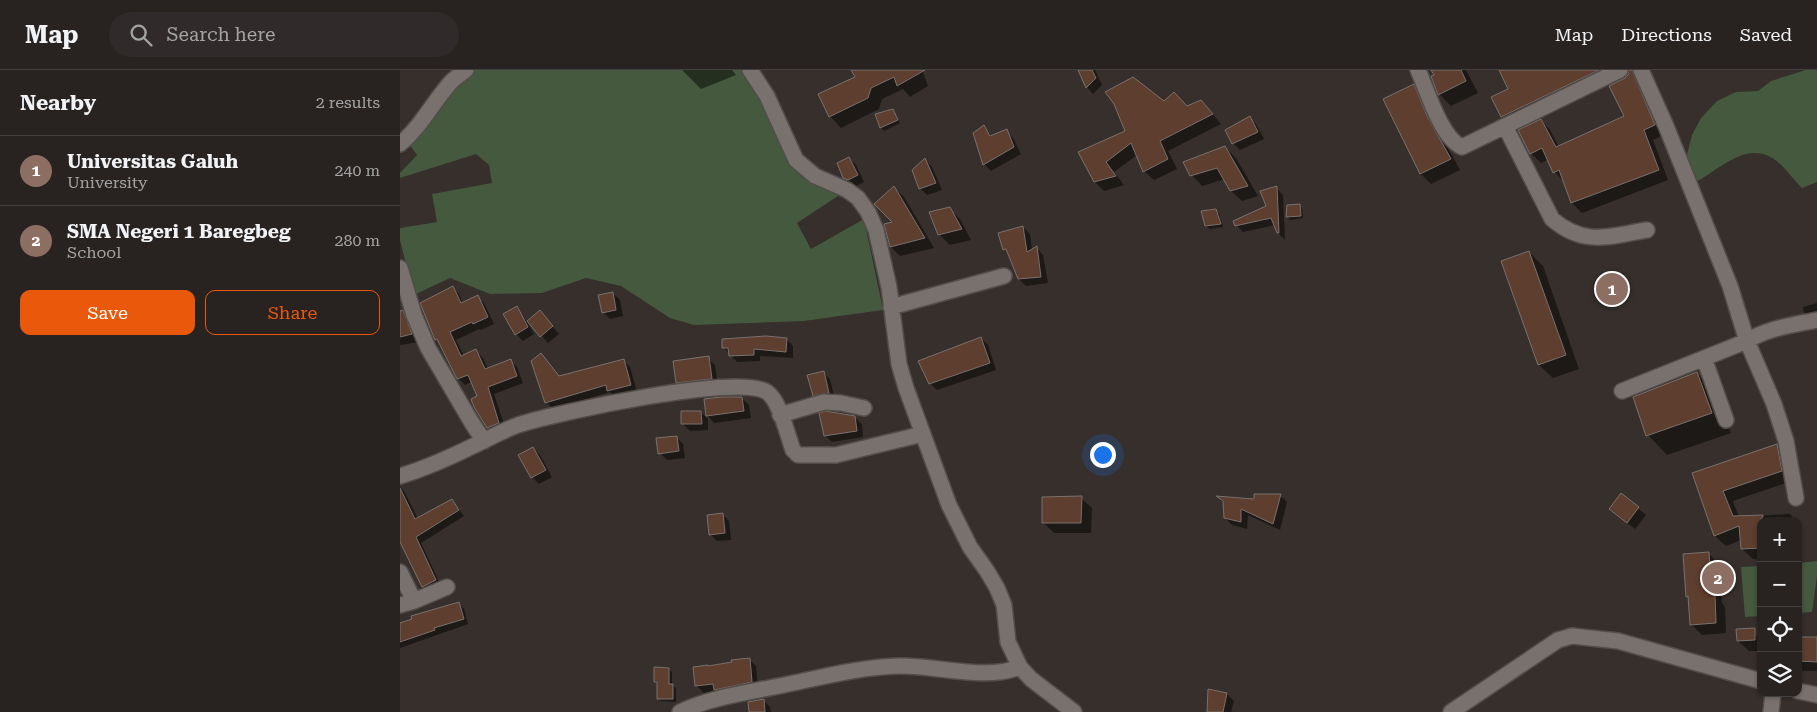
<!DOCTYPE html>
<html lang="en">
<head>
<meta charset="utf-8">
<style>
  body { margin:0; font-family:"Roboto Serif",serif; background:#302b2a; color:#f1f3f6 }
  .controls { position:absolute; right:15px; bottom:15px; display:grid; overflow:hidden; border-radius:10px; box-shadow:0 1px 4px #0004 }
  .controls button { width:45px; height:45px; display:grid; place-items:center; padding:0; border:0; border-bottom:1px solid #44403f; background:#282321; color:#f1f3f6; font:25px sans-serif }
  .you { position:absolute; left:702px; top:384px; width:18px; height:18px; margin:-12px; border:4px solid #fff; border-radius:50%; background:#1a73e8; box-shadow:0 0 0 8px #1a73e833 }
  .badge { display:grid; place-items:center; width:32px; height:32px; border-radius:50%; background:#ea580c; color:#fff; font-size:16px; font-weight:700 }
  .pin { position:absolute; translate:-50% -50%; border:2px solid #fff; box-shadow:0 1px 5px #0006 }
  .list { margin:0; padding:0; list-style:none }
  h2 { display:flex; justify-content:space-between; align-items:center; height:65px; margin:0; padding:0 20px; font-size:21px }
  h2 small { font-size:16px; font-weight:400; color:#a5a4a5 }
  .list li { display:grid; grid-template-columns:32px 1fr auto; gap:15px; align-items:center; box-sizing:border-box; height:70px; padding:0 20px; border-top:1px solid #44403f }
  .list b { display:block; font-size:19px; white-space:nowrap }
  .list p { margin:0; font-size:16px; white-space:nowrap; color:#a5a4a5 }
  .list em { font-size:16px; font-style:normal; color:#a5a4a5 }
  .actions { display:flex; gap:10px; padding:15px 20px }
  .actions a { flex:1; padding:11px 0; border:1px solid #ea580c; border-radius:10px; text-align:center; font-size:18px; color:#ea580c }
  .actions .main { background:#ea580c; color:#fff }
  .icon { flex:none; width:28px; height:28px; fill:none; stroke:currentColor; stroke-width:2; stroke-linecap:round; stroke-linejoin:round }
  .map { position:relative; flex:none; width:1417px; height:642px; overflow:hidden }
  header { display:flex; align-items:center; gap:30px; box-sizing:border-box; height:70px; padding:0 25px; background:#282321; border-bottom:1px solid #44403f }
  header strong { font-size:24px }
  nav { display:flex; gap:28px; margin-inline-start:auto; font-size:18px }
  .search { width:350px; height:45px; background:#302b2a; display:flex; align-items:center; gap:12px; box-sizing:border-box; padding:0 18px; border-radius:28px; color:#a5a4a5; font-size:19px }
  main { display:flex }
  aside { flex:1; background:#282321 }
  .map>svg:first-child { display:block }
  .green { fill:#44593d }
  .shadow { fill:#0007 }
  .building { fill:#5e3e2e; stroke:#79716e }
  .lines { fill:none; stroke-linecap:round; stroke-linejoin:round }
  .minor-casing { stroke:#534d4a; stroke-width:18 }
  .minor { stroke:#78716d; stroke-width:15 }
</style>
</head>
<body>
<header>
<strong>Map</strong>
<div class="search"><svg class="icon" aria-label="search" viewBox="0 0 24 24"><circle cx="10" cy="10" r="6"/><path d="M15 15l6 6"/></svg>Search here</div>
<nav><a>Map</a><a>Directions</a><a>Saved</a></nav>
</header>
<main>
<aside>
<h2>Nearby<small>2 results</small></h2>
<ul class="list">
<li><span class="badge" style="background:#8d6e63">1</span><div><b>Universitas Galuh</b><p>University</p></div><em>240 m</em></li>
<li><span class="badge" style="background:#8d6e63">2</span><div><b>SMA Negeri 1 Baregbeg</b><p>School</p></div><em>280 m</em></li>
</ul>
<div class="actions"><a class="main">Save</a><a>Share</a></div>
</aside>
<div class="map">
<svg width="1417" height="642" viewBox="0 0 1417 642">
  <rect width="100%" height="100%" fill="#362f2c"/>
  <!-- green -->
  <path class="green" d="M75,0H341L367,41L388,93L402,107L441,124L397,153L411,179L464,149L483,240L404,251L294,255L270,248L221,216L186,208L142,223L90,224L50,208L14,225L0,170V158L37,152L32,124L92,113L89,95L76,84L0,108V103L17,85L8,73L55,17Z
    M1406,0H1417V112L1402,118C1394,110 1387,100 1379,93C1349,67 1321,99 1296,112L1286,89L1292,65L1301,48L1317,31L1336,22L1358,21L1371,11Z
    M1417,491V506L1412,542L1398,543V493Z
    M1361,496V546L1345,547L1341,497Z"/>
  <!-- shadow -->
  <path class="shadow" d="M282,0H332L336,5L301,19Z
    M453,0H522L528,16L510,27L503,19L482,29L479,39L441,58L430,46L456,7Z
    M680,0H695L702,15L693,24L687,17Z
    M1032,0H1066L1078,23L1051,36L1039,24Z
    M1100,0H1233L1235,3H1232L1242,13L1264,65L1253,70L1268,110L1182,143L1172,133L1164,112L1155,102L1149,89L1141,93L1131,83L1141,50L1150,60L1159,77L1225,46L1230,3L1114,59L1102,47L1093,28L1109,19Z
    M1014,16L1024,26L1037,58L1060,100L1031,114L1021,104L984,30Z
    M764,32L810,41L821,54L768,81L777,99L754,110L744,101L737,85L714,102L724,115L704,121L695,112L680,83L727,62Z
    M493,40L500,53L484,61L481,58L477,45Z
    M850,48L856,54L864,69L840,80L833,73Z
    M584,57L592,66L606,61L613,68L621,84L591,101L584,94Z
    M825,77L836,88L858,126L842,131L831,121L825,109L802,116L792,105Z
    M449,88L456,95L464,112L456,116L444,108Z
    M525,90L532,97L542,120L527,125L520,118Z
    M494,118L504,127L534,178L500,186L491,177L494,153Z
    M876,118L883,125L885,170L878,163L875,155L843,162L836,155L867,136Z
    M899,135L902,139L903,148L890,150L887,146Z
    M549,138L560,149L571,170L550,175L539,164Z
    M816,140L819,144L823,157L810,159L806,156Z
    M623,157L630,164L632,180L637,178L643,185L648,213L626,216L619,209L609,184L605,179Z
    M1129,182L1143,196L1179,299L1153,308L1139,295Z
    M52,218L59,224L63,233L77,226L84,233L94,254L81,260L79,259L56,270L64,286L76,281L83,288L88,299L110,290L117,297L123,313L94,324L106,360L95,364L88,357L79,327L72,312L65,315L58,308L40,274L36,269Z
    M213,223L220,230L223,246L210,249L203,242Z
    M1417,233V248L1411,250L1404,243L1403,237Z
    M116,238L127,252L140,242L159,264L148,273L129,251L127,252L134,264L123,271L116,264Z
    M0,242H2L10,249L19,272L0,275Z
    M581,268L588,275L596,300L537,320L530,313Z
    M386,269L393,276V288L360,286V291L337,292L323,277Z
    M308,288L315,295L318,316L284,319L277,312Z
    M223,290L230,297L237,322L215,327L210,322L153,339L146,332L159,307Z
    M423,302L430,309L435,330L421,332L414,325Z
    M1297,303L1317,323L1331,363L1267,385L1248,365Z
    M342,328L349,335L351,348L314,353L308,346V360L290,361L283,354L301,342L308,349L305,330Z
    M454,347L462,354L463,367L432,372L425,365Z
    M276,367L283,374L285,388L267,390L260,383Z
    M1376,376L1387,386L1392,411L1333,431L1339,447L1390,444L1396,451H1361V489H1353L1342,479L1341,470L1326,476L1315,466L1294,404Z
    M133,378L140,385L152,407L139,414L132,407Z
    M0,417L5,423L18,449L52,430L64,446L21,473L41,516L29,522L23,516L0,471Z
    M880,425L887,432L880,460L848,445L847,459L832,455L825,448L824,434L819,428L855,430Z
    M1221,425L1246,445L1235,459L1210,439Z
    M681,428L692,438L691,463H654L644,453Z
    M322,444L329,451L331,470L317,471L310,464Z
    M1398,453L1401,455L1402,487H1398Z
    M1308,483L1319,494L1322,533L1325,537L1326,563L1302,565L1291,554L1289,529L1287,526Z
    M59,534L64,539L68,554L0,578V553Z
    M1350,559L1360,570L1361,581H1349L1338,571Z
    M1398,568L1417,569V601H1398Z
    M349,589L356,596L358,619L322,626L317,621L304,623L297,616L307,596Z
    M269,599L272,602V615L276,618V632L261,631L258,628V615L255,612Z
    M810,620L827,624L834,631L831,642H810Z
    M363,630L370,637L371,642H350Z"/>
  <!-- building -->
  <path class="building" d="M451,0H525L497,16L494,7L471,18L468,28L429,47L418,24L455,7Z
    M678,0H692L696,8L686,18Z
    M1031,0H1061L1066,11L1038,25L1031,6L1034,5Z
    M1099,0H1199L1101,47L1091,27L1108,19Z
    M1229,0H1232L1255,55L1244,60L1259,100L1171,133L1159,100L1153,103L1142,78L1130,84L1118,60L1141,49L1156,77L1224,46L1209,16L1225,8L1228,5Z
    M733,7L764,31L774,22L787,36L801,30L813,44L760,71L768,89L743,102L731,73L706,92L716,106L694,112L678,82L725,61L714,34L705,22Z
    M1014,14L1027,46L1051,89L1020,104L983,29Z
    M493,39L498,50L480,58L475,44Z
    M850,46L858,62L832,74L825,60Z
    M584,55L590,66L607,59L614,77L583,95L573,63Z
    M825,76L848,116L830,121L817,98L790,106L783,92Z
    M449,87L458,105L448,110L443,108L437,93Z
    M525,88L536,113L519,119L512,100Z
    M494,116L525,168L490,177L484,154L492,152L474,134Z
    M877,116L879,163H877L871,148L835,156L833,151L866,136L860,121Z
    M900,134L901,146L886,147L887,135Z
    M550,137L562,159L538,165L529,142Z
    M816,139L821,154L805,156L801,141Z
    M623,156L627,182L637,176L641,207L618,209L606,179L603,180L598,163Z
    M1129,181L1166,285L1138,295L1101,191Z
    M53,216L61,233L78,225L88,247L73,254L72,252L50,262L61,286L76,279L85,299L111,289L117,306L88,317L99,353L87,358L74,337L71,329L77,326L68,305L57,309L37,269L35,270L20,233Z
    M213,222L216,240L202,243L198,225Z
    M117,236L128,257L115,265L103,244Z
    M3,240L12,264L0,267V241Z
    M140,240L153,256L140,267L127,251Z
    M366,266L387,268L386,282L354,279V285L329,286L328,278H322V269Z
    M581,267L590,293L529,314L518,291Z
    M141,283L159,306L224,289L231,315L207,321L206,315L145,333L131,291Z
    M309,286L312,309L276,313L273,291Z
    M424,301L429,323L413,326L407,305Z
    M1297,302L1312,343L1246,366L1233,327Z
    M322,327H342L344,341L306,346L304,329Z
    M281,341H301L302,354H281Z
    M425,341L455,346L457,361L424,366L419,343Z
    M277,366L279,381L258,384L256,368Z
    M1377,374L1382,401L1323,421L1333,446L1363,445V447L1361,448V478L1341,479L1339,456L1314,466L1292,403Z
    M133,377L146,400L131,408L118,385Z
    M0,418L15,449L52,429L59,440L16,467L36,510L22,517L0,472Z
    M1221,423L1239,437L1227,453L1209,439Z
    M854,424H881L873,454L841,439V452L824,448L823,431L816,426L854,429Z
    M682,426L681,453H642V427Z
    M323,443L325,463L309,465L307,445Z
    M1309,482L1312,525H1315L1316,553L1290,555L1288,526L1286,527L1283,484Z
    M59,532L64,549L34,558L35,560L0,572V553L12,549L11,546Z
    M1355,558V570L1337,571L1336,559Z
    M1398,567H1417V592L1398,591Z
    M350,588L352,612L314,620L313,614L295,616L293,597L308,595V596L332,592L331,590Z
    M254,597L269,598V614H273V629H257V612H254Z
    M808,619L827,623L823,642H807Z
    M364,629L365,642H349L348,632Z"/>
  <g class="lines">
    <!-- minor casing -->
    <g class="minor-casing">
      <path id="minor" d="M350,0L367,26L396,90L415,106L447,120L458,128L468,142L476,160L489,217L499,294L506,318L549,435L570,477L587,501L597,518L604,535L608,572L620,597L631,609L674,642
        M1018,0C1027,20 1041,68 1062,77L1220,0
        M1241,0L1266,56L1330,216L1347,271L1374,334L1386,371L1396,428
        M1105,56L1152,149C1185,177 1209,166 1247,160
        M0,74C21,57 33,32 51,12C55,8 61,4 66,0
        M0,198L14,245L28,278L72,353L84,371
        M491,237L604,206
        M1304,288L1326,350
        M1222,321L1347,271C1368,258 1393,255 1417,250
        M380,345L424,332L441,333L464,338
        M0,406C27,398 51,387 77,374C90,368 104,360 118,355C155,343 339,303 367,322C380,331 387,364 393,380L398,385H436L523,364
        M0,502L14,531L0,535
        M14,531L47,517
        M1398,621L1417,625
        M280,642C311,627 346,623 379,616C419,608 458,597 499,596C535,595 585,611 620,597
        M1051,642L1158,570L1172,566L1218,571L1361,611
        M1371,642L1373,623"/>
    </g>
    <!-- minor -->
    <use href="#minor" class="minor"/>
  </g>
</svg>
<div class="controls">
<button>+</button>
<button>−</button>
<button><svg class="icon" aria-label="locate" viewBox="0 0 24 24"><circle cx="12" cy="12" r="6"/><path d="M12 2v4M12 18v4M2 12h4M18 12h4"/></svg></button>
<button><svg class="icon" aria-label="layers" viewBox="0 0 24 24"><path d="M12 4l9 5-9 5-9-5zM3 14l9 5 9-5"/></svg></button>
</div>
<div class="you"></div>
<div class="pin badge" style="left:1212px;top:219px;background:#8d6e63">1</div>
<div class="pin badge" style="left:1318px;top:508px;background:#8d6e63">2</div>
</div>
</main>
</body>
</html>
